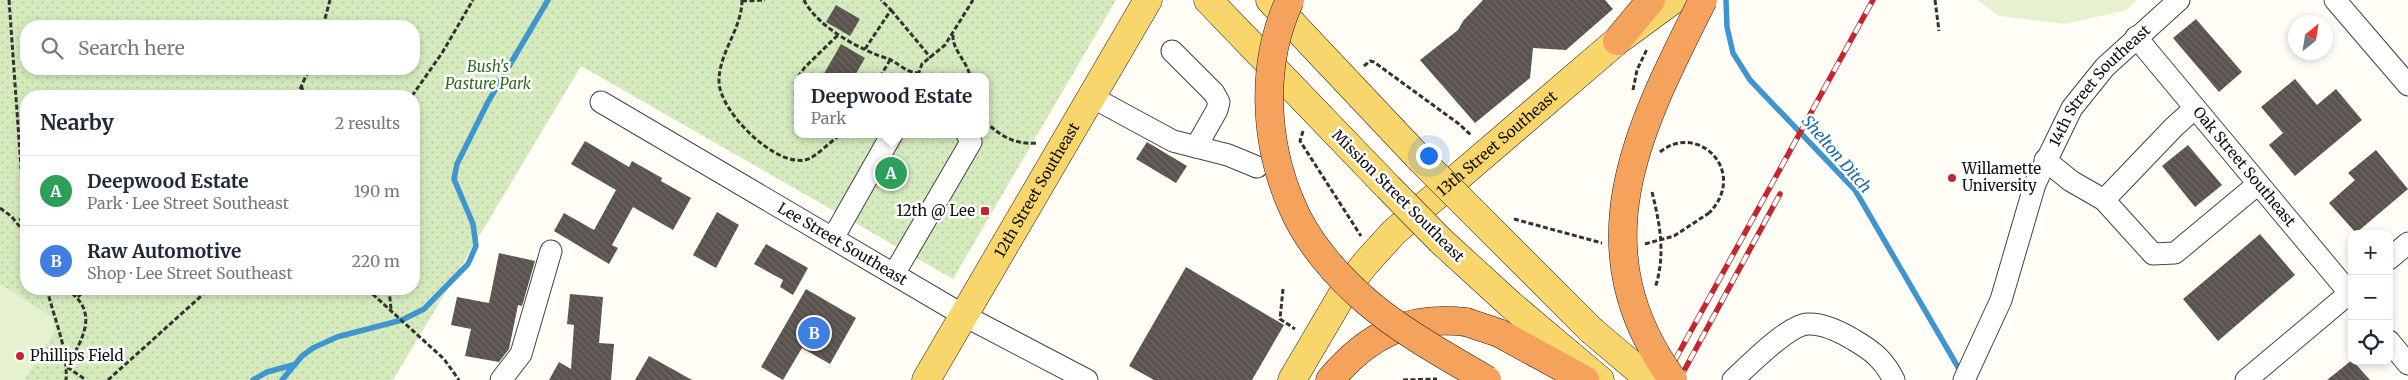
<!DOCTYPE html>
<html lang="en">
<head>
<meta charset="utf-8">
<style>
  body { margin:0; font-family:Merriweather,serif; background:#f2f2f3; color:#1f2937 }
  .controls { position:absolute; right:15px; bottom:15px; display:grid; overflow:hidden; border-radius:10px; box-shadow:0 2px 8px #0003 }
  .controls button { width:45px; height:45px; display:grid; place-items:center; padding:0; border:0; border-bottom:1px solid #e0e1e3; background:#fff; color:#1f2937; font:25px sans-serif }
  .compass { position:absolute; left:2288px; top:15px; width:45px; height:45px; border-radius:50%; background:#fff; box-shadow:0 2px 8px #0003; rotate:30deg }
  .you { position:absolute; left:1428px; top:155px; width:18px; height:18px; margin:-12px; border:4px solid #fff; border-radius:50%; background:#1a73e8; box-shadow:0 0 0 8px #1a73e833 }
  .badge { display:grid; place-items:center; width:32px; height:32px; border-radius:50%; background:#c4262e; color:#fff; font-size:16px; font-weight:700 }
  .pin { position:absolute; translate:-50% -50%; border:2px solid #fff; box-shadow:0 1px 5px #0006 }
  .popup { position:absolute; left:794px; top:73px; width:195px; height:65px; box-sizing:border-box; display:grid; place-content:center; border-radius:10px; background:#fff; filter:drop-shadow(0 1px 4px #0005); font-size:16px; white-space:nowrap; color:#747a83 }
  .popup b { font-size:19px; color:#1f2937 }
  .popup::after { content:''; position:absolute; left:50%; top:100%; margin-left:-10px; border:10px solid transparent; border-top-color:#fff }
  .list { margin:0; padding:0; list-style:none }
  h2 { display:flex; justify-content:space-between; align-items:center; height:65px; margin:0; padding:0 20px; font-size:21px }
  h2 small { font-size:16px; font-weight:400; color:#747a83 }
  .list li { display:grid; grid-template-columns:32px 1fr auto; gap:15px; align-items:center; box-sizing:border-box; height:70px; padding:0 20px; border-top:1px solid #e0e1e3 }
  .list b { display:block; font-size:19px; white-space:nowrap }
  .list p { margin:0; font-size:16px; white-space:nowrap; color:#747a83 }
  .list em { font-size:16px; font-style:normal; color:#747a83 }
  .icon { flex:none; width:28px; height:28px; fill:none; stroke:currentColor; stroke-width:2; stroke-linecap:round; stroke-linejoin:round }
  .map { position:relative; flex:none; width:2408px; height:380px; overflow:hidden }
  .search { position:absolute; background:#fff; box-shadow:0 2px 8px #0003; left:20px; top:20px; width:400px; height:55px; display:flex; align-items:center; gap:12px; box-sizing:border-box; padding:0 18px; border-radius:20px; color:#747a83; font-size:19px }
  .panel { position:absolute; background:#fff; box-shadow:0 2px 8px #0003; left:20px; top:90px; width:400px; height:205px; border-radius:20px }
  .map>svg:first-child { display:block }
  .park { fill:url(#park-dots); fill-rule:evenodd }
  .pitch { fill:#e6f2cf }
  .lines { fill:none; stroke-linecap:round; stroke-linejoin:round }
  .stream { stroke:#3f96cf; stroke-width:5.5 }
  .building { fill:url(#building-back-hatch) }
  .minor-casing { stroke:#444; stroke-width:23 }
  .major-casing { stroke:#222; stroke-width:29 }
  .highway-casing { stroke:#222; stroke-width:29 }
  .path { stroke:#333; stroke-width:3; stroke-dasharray:5 2.5; stroke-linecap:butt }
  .minor { stroke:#fff; stroke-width:21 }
  .major { stroke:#f9d66b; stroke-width:28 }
  .highway { stroke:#f5a25d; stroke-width:28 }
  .rail-casing { stroke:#c4262e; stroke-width:5.5 }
  .rail { stroke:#fff; stroke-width:4; stroke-dasharray:11; stroke-linecap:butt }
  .major-bridge-casing { stroke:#222; stroke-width:29; stroke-linecap:butt }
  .highway-bridge-casing { stroke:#222; stroke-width:29; stroke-linecap:butt }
  .path-bridge { stroke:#333; stroke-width:3; stroke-dasharray:5 2.5; stroke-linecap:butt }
  .major-bridge { stroke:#f9d66b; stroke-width:28 }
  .highway-bridge { stroke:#f5a25d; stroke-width:28 }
  .poi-dot { fill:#c4262e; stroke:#fff; stroke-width:2 }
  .labels { text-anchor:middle; stroke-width:5; stroke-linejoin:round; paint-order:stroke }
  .park-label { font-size:15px; font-style:italic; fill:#2f6b1f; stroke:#fff }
  .street-label { font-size:15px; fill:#111; stroke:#fff }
  .poi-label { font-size:15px; fill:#111; stroke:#fff; text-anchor:start }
  .water-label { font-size:16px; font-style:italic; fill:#1768a6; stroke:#fff }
</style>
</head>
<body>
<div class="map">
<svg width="2408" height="380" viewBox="0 0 2408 380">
  <defs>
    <pattern id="park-dots" width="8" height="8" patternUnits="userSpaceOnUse" patternTransform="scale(1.25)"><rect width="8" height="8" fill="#d5ebbd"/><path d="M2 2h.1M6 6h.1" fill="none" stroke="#b6c8a1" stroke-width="1.8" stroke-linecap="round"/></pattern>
    <pattern id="building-back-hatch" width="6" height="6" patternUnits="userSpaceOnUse" patternTransform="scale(1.25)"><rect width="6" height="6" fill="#5a524d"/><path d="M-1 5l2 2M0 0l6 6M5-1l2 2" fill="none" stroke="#6d6662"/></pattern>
  </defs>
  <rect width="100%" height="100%" fill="#fffdf5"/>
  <!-- park -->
  <path class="park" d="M0,0H1116L953,279L581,66L393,380H0ZM26,26H414V69H26ZM797,77H985V134H797ZM26,96H414V289H26Z"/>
  <!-- pitch -->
  <path class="pitch" d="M1977,0H2137L2127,10L2065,24L1999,16Z
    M0,284L52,317L55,331L24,380H0Z"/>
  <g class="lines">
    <!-- stream -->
    <path class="stream" d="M1726,0L1727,27L1733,53L1750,80L1855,190L1962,374
      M253,380L267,372L293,365
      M282,380L302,356L313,348L337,337L402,320L424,309L468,264L476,246L473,224L454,179L457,164L488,102L548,0"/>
  </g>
  <!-- building -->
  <path class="building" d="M1483,0H1605L1613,9L1566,50L1533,48L1530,78L1475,123L1420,60L1458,30L1463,21Z
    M836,5L860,19L850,36L826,22Z
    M2196,19L2242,72L2219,92L2173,38Z
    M841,44L865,58L854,77H822Z
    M2295,79L2317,105L2336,89L2362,120L2295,176L2269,145L2283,133L2261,107Z
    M585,141L629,167L632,161L662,178L661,181L691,198L673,230L633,207L612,245L618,248L609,264L554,231L564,213L594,230L616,190L571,164Z
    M1147,142L1187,166L1176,183L1136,159Z
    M2188,145L2222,185L2195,207L2162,166Z
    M2376,150L2408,189L2356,233L2329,203L2355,180L2348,173Z
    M717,212L739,225L716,268L693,255Z
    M2260,234L2295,275L2218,341L2183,299Z
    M766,244L808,268L793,295L780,287L783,280L754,264Z
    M499,253L535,261L522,306L518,305L509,349L499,362L465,356L471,329L451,325L457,297L489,303Z
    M1186,267L1284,325L1252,380H1154L1129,366Z
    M806,289L856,318L830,364L802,348L783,380L761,367Z
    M570,294L603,297L599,343L614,344L611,380H549L559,362L571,369L574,325L567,324Z
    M649,356L692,380H635Z
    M2352,360L2370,380H2327Z"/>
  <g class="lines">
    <!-- minor casing -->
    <g class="minor-casing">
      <g id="minor">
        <path d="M2335,0L2408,85"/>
        <path id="s1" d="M2136,37L2352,296"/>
        <path d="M1172,51L1214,93L1219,102L1217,110L1196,147"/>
        <path d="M1090,96L1173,141L1228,155L1257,167"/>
        <path id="s2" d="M601,102L963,315L1087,380"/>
        <path d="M2045,160L2071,181L2104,200L2174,127L2195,108"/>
        <path d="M2104,200L2153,254L2175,253L2258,184"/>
        <path d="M833,238L892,134"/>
        <path d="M2389,259L2408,243"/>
        <path d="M894,274L971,142L967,134"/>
        <path d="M2389,341L2408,364"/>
        <path d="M501,380L521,354L551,251"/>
        <path d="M1733,380C1748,366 1787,326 1807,324C1823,323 1841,332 1854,340C1873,351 1884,360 1894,380"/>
        <path id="s3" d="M1964,380L2001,300L2035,184L2072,108L2105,67L2179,0"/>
        <path d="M2246,380L2352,291"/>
      </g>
    </g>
    <!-- major casing -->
    <g class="major-casing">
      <g id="major">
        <path d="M1208,0L1388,187"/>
        <path d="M1270,0L1419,158"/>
        <path d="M1472,211L1591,330"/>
        <path d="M1441,241L1511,305L1600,380"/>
        <path id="s4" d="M926,380L1148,0"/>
        <path id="s5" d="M1292,380L1345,290L1365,264L1394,232L1617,41L1673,0"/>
      </g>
    </g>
    <!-- highway casing -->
    <g class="highway-casing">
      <path id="highway" d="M1617,41L1651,0
        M1499,333L1585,380
        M1330,380C1368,335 1407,315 1466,322"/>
    </g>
    <!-- path -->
    <path class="path" d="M9,0L24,209L23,216L18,223
      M742,0C742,29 719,52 719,81C719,111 774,166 805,160C816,158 831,140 842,134
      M804,0C817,27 862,51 889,59C896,62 902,68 909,71C916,73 921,73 928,77
      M1935,0L1939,31
      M742,1L765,0
      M891,10L931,58
      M323,26L330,0
      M953,35C952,50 968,62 970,77
      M865,49L891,10L881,0
      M1364,66L1370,61L1374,62L1459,124L1472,136
      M918,75L922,64L945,45L973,0
      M798,77L805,67L839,34
      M880,77L890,60
      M797,79L795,94L797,100
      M302,87L303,96
      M1633,90L1637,70L1647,49
      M297,96L309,69
      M412,96L442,53L473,0
      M985,121C1000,136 1015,145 1037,143
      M1303,131L1300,141L1361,236
      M831,134L836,137
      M1652,192C1660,224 1666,255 1655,288
      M0,208L11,216L26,234
      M1514,219L1602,243
      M1645,244L1674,236L1709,213
      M47,289C54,319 68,348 66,380
      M66,289C101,312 82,339 67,367L86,380
      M367,289L444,359L459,380
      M389,289L391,309
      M1283,289L1280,319L1295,329
      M78,297L86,289
      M108,380L209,289
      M1403,380L1437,379"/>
    <!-- minor -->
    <use href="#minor" class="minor"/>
    <!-- major -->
    <use href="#major" class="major"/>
    <!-- highway -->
    <use href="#highway" class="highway"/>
    <!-- rail casing -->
    <g class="rail-casing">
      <path id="rail" d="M1664,380L1873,0
        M1679,380L1780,194"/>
    </g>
    <!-- rail -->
    <use href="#rail" class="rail"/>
    <!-- major-bridge casing -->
    <g class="major-bridge-casing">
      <path id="major-bridge" d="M1419,158L1472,211
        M1388,187L1441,241
        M1591,330L1650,380"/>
    </g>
    <!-- highway-bridge casing -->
    <g class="highway-bridge-casing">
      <path id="highway-bridge" d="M1290,0C1260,64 1264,142 1292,206C1307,242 1337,276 1366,301C1402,332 1446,356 1487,380
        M1466,322L1499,333
        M1673,380C1576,247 1638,129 1703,0"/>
    </g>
    <!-- path-bridge -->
    <path class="path-bridge" d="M1660,152C1698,121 1749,172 1709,213"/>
    <!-- major-bridge -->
    <use href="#major-bridge" class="major-bridge"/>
    <!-- highway-bridge -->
    <use href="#highway-bridge" class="highway-bridge"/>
  </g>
  <!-- markers -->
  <g class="poi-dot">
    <circle cx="1952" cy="178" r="5"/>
    <rect x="980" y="206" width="10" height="10" rx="2.5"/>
    <circle cx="20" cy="356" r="5"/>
  </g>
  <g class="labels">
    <!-- park labels -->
    <g class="park-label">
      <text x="488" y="72">Bush's<tspan x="488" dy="17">Pasture Park</tspan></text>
    </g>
    <!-- street labels -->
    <g class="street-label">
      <text dy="5" stroke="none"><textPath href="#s3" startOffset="328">14th Street Southeast</textPath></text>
      <text dy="5" stroke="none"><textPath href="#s5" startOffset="316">13th Street Southeast</textPath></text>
      <text dy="5" stroke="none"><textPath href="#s1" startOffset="169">Oak Street Southeast</textPath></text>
      <text dy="5" stroke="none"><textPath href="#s4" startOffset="220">12th Street Southeast</textPath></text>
      <text transform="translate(1398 196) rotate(45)" y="5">Mission Street Southeast</text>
      <text dy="5" stroke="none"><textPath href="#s2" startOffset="280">Lee Street Southeast</textPath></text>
    </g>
    <!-- poi labels -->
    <g class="poi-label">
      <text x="1962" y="174">Willamette<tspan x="1962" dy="17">University</tspan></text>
      <text x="975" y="216" text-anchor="end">12th @ Lee</text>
      <text x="30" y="361">Phillips Field</text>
    </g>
    <!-- water labels -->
    <g class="water-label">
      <text transform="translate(1837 154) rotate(49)" y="6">Shelton Ditch</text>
    </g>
  </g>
</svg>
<div class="controls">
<button>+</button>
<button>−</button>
<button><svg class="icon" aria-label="locate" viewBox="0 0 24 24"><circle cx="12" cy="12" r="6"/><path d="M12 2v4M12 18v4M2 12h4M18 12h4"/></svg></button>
</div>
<svg class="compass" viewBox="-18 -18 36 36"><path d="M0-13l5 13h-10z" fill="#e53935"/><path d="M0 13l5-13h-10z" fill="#747a83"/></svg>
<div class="you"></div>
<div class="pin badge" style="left:891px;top:173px;background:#2e9e5b">A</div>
<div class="popup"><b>Deepwood Estate</b>Park</div>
<div class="pin badge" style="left:814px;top:333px;background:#3f7fe0">B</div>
<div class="search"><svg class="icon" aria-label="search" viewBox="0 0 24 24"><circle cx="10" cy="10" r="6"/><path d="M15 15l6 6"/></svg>Search here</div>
<section class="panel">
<h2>Nearby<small>2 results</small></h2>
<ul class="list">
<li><span class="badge" style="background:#2e9e5b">A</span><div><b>Deepwood Estate</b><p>Park · Lee Street Southeast</p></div><em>190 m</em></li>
<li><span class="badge" style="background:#3f7fe0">B</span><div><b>Raw Automotive</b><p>Shop · Lee Street Southeast</p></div><em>220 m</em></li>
</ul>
</section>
</div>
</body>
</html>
